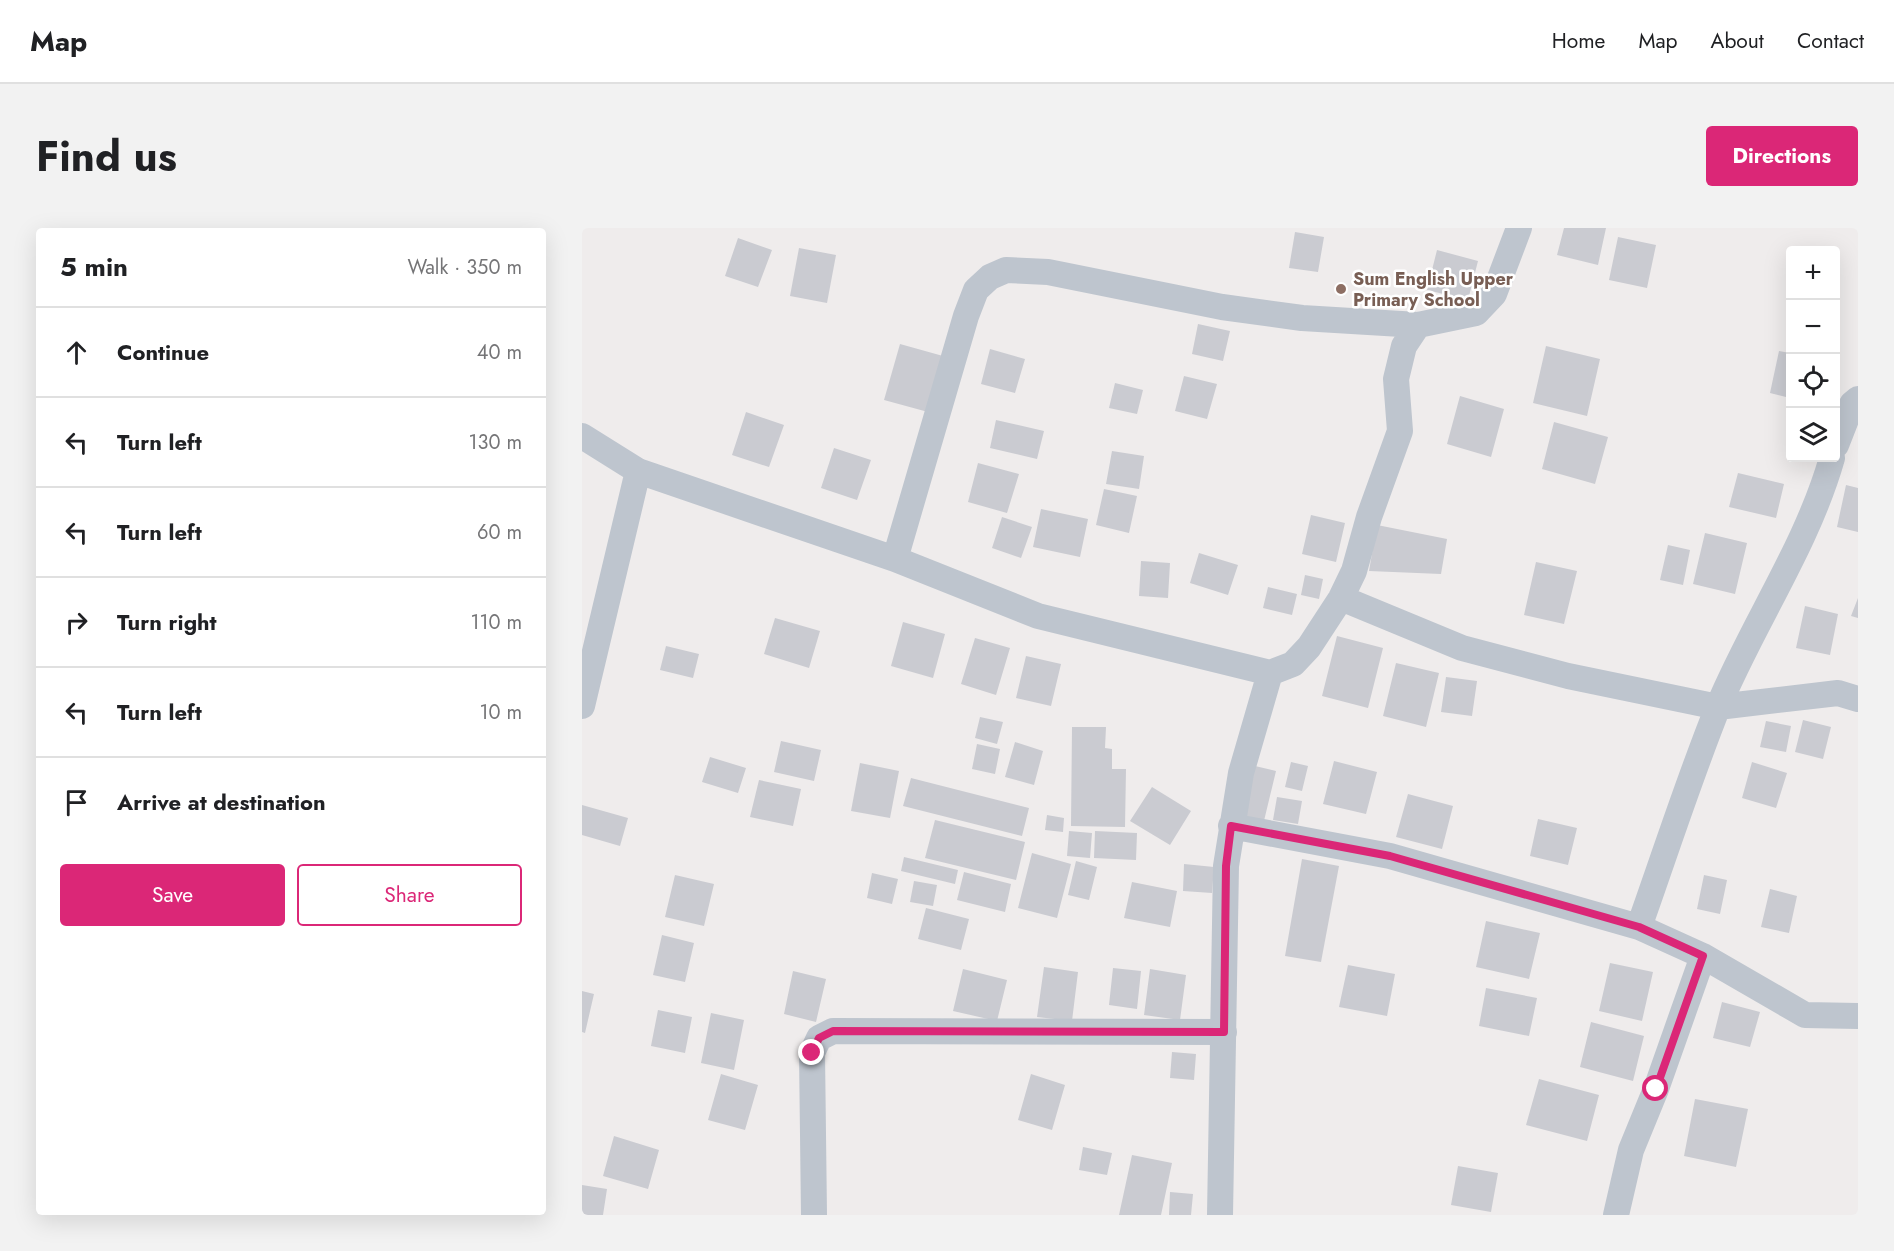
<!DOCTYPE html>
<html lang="en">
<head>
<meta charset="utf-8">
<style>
  body { margin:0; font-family:Jost,sans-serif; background:#f2f2f2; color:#202124 }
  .controls { position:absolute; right:18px; top:18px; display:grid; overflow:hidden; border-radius:6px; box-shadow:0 6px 24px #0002 }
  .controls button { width:54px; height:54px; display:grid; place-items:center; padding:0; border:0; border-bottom:2px solid #e0e0e0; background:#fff; color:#202124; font:30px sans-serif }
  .stop { position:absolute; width:18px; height:18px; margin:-14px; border:4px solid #db2777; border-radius:50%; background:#fff }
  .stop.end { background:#db2777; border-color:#fff; box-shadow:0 2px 6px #0008 }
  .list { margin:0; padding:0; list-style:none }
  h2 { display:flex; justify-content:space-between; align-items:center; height:78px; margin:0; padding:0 24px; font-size:26px }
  h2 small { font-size:20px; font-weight:400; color:#757577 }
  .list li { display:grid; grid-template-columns:39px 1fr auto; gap:18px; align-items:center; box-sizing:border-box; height:90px; padding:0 24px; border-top:2px solid #e0e0e0 }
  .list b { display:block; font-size:22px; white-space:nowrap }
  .list em { font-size:20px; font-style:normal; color:#757577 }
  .actions { display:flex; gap:12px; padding:18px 24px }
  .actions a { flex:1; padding:14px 0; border:2px solid #db2777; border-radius:6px; text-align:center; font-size:21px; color:#db2777 }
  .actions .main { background:#db2777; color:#fff }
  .icon { flex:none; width:33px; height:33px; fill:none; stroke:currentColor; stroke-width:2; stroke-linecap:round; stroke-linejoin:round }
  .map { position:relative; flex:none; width:1276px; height:987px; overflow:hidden; border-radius:6px }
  header { display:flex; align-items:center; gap:36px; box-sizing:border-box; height:84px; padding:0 30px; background:#fff; border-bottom:2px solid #e0e0e0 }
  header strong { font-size:28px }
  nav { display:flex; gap:33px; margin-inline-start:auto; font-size:21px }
  .intro { display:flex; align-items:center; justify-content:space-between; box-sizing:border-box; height:144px; padding:0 36px }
  h1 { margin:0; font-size:42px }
  .button { padding:15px 27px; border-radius:6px; background:#db2777; color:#fff; font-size:21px; font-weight:700 }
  main { display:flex; gap:36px; padding:0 36px }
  aside { flex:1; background:#fff; border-radius:6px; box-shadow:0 6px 24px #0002 }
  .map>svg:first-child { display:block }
  .building { fill:#cacbd1 }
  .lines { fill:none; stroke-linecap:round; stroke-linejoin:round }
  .street { stroke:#bec5ce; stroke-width:26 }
  .route { stroke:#db2777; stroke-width:8 }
  .education-dot { fill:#8d6e63; stroke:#fff; stroke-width:2 }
  .labels { text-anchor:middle; stroke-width:5; stroke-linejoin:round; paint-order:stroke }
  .education-label { font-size:18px; font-weight:bold; fill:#785e54; stroke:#fff; text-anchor:start }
</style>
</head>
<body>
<header>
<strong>Map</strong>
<nav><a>Home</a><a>Map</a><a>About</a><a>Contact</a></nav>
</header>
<div class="intro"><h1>Find us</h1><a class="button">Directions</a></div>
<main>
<aside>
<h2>5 min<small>Walk · 350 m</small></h2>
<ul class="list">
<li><svg class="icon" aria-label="ahead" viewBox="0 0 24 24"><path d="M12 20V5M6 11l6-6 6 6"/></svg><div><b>Continue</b></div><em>40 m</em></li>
<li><svg class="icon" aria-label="left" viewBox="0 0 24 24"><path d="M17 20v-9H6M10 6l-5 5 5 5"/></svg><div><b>Turn left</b></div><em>130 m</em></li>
<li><svg class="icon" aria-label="left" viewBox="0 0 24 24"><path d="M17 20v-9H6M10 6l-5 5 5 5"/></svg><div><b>Turn left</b></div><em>60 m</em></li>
<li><svg class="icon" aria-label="right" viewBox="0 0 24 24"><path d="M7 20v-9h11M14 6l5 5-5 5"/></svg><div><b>Turn right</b></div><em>110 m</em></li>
<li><svg class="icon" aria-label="left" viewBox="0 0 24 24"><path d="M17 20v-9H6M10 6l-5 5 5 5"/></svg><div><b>Turn left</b></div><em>10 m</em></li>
<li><svg class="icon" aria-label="arrive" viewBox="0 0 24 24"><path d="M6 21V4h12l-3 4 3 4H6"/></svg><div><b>Arrive at destination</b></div></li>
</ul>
<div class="actions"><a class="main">Save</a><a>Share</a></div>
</aside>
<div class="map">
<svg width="1276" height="987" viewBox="0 0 1276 987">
  <rect width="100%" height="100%" fill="#efecec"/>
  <!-- building -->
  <path class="building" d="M982,0H1024L1016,37L975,27Z
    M713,4L742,9L736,44L707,40Z
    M1036,9L1074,17L1065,60L1027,52Z
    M156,10L190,22L176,59L143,48Z
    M217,20L254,27L245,75L208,68Z
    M855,22L896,33L886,72L845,62Z
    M616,96L648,103L641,133L610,126Z
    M318,116L361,128L346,184L302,172Z
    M964,118L1018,131L1005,188L951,175Z
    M408,121L443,131L433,165L399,156Z
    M1197,123L1208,125V170L1188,165Z
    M602,148L635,156L625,191L593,183Z
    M533,155L561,162L555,186L527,180Z
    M878,168L922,181L909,229L865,216Z
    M164,184L202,197L187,239L150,227Z
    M414,192L462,203L455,231L408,220Z
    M972,194L1026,209L1013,256L960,241Z
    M252,220L289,232L275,272L239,260Z
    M530,223L562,228L557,261L524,256Z
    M396,235L437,246L425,285L386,274Z
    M1156,245L1202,256L1194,290L1147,279Z
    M1264,257L1276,260V304L1255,299Z
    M522,261L555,268L547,305L514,297Z
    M459,281L506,291L498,329L451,319Z
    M729,287L763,295L754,334L720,326Z
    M420,289L450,299L439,330L410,320Z
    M795,297L865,311L859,346L787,343Z
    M1123,305L1165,315L1153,366L1111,356Z
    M1086,317L1108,322L1101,357L1078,352Z
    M617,325L656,337L646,367L608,355Z
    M559,333L588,335L586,370L557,368Z
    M954,334L995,343L982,396L942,387Z
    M723,347L741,351L737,371L719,367Z
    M686,359L715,366L710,387L681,380Z
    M1276,370V390L1269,388Z
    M1223,378L1256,386L1248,427L1214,420Z
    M193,390L238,403L227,440L182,426Z
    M321,394L363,406L351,450L309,438Z
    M755,408L801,420L786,480L740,468Z
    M393,410L428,420L414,467L379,456Z
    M84,418L117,426L111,450L78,442Z
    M444,428L479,436L469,478L434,470Z
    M814,435L857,445L844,499L801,488Z
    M864,449L895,453L890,488L859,484Z
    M398,489L421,494L415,516L393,510Z
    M1221,492L1249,499L1241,531L1213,524Z
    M1184,493L1209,498L1204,524L1178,519Z
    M490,499H524L523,520L530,521V541H544L543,599L489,598Z
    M199,513L239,522L232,553L192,544Z
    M433,514L461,523L452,557L423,549Z
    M395,516L418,521L413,546L390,541Z
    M128,529L164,540L156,565L120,554Z
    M752,533L795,544L784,586L741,576Z
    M709,534L726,538L720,563L703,559Z
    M1170,534L1205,545L1194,580L1160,570Z
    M278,535L317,543L308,590L269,583Z
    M673,538L694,543L681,597L660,591Z
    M329,550L447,580L440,608L321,578Z
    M177,552L219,561L211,598L168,589Z
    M570,559L609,583L588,617L548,593Z
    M826,566L871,578L860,621L814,609Z
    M695,569L720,573L716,596L691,592Z
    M0,577L46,590L38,618L0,607Z
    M465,587L482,590L481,604L463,602Z
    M956,591L995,600L986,637L948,628Z
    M353,592L443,614L434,652L343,630Z
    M487,603L510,605L508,630L485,628Z
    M513,603L555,605L554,632L512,630Z
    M450,625L489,636L475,690L436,680Z
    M322,629L376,642L373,656L319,643Z
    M720,631L757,638L739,734L703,728Z
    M494,633L515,639L507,672L486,667Z
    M602,636L632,639L630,665L601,663Z
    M382,644L429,656L423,684L375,672Z
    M290,645L316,651L310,676L285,670Z
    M93,647L132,656L122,698L83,689Z
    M1122,647L1145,652L1138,686L1115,681Z
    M332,653L355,657L351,678L328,674Z
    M550,654L595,663L588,699L542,690Z
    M1188,661L1215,668L1207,705L1179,699Z
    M344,680L387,691L379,722L336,711Z
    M904,693L958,705L947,751L894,739Z
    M80,707L112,715L103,754L71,747Z
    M1028,735L1071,744L1060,793L1017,783Z
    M766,737L813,746L805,788L757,779Z
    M462,739L496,744L490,793L455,789Z
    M531,740L559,743L555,781L527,777Z
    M381,741L425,752L415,793L371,783Z
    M568,741L604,747L598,792L562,787Z
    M211,743L244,751L234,794L202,786Z
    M904,760L955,770L947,808L897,798Z
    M0,763L12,766L3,805L0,804Z
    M1140,774L1178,784L1168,819L1131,810Z
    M76,782L110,789L103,825L69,818Z
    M129,785L162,792L152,842L119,835Z
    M1009,794L1062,808L1051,853L998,839Z
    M590,824L614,826L612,852L588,850Z
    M139,846L176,857L163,902L126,892Z
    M449,846L483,857L470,902L436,892Z
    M957,851L1017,867L1005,913L944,897Z
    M1113,871L1166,881L1154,939L1102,928Z
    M32,908L77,922L66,961L21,948Z
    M501,919L530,925L525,947L497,942Z
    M550,927L590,935L579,987H537Z
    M876,938L916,945L909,984L869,977Z
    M0,957L25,961L21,987H0Z
    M588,964L611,966L609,987H587Z"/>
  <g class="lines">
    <!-- street -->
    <path class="street" d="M0,208L56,243L313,331L456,388L688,445L659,545L644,638L638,987
      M1254,217L1270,176L1276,171
      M313,331L384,88L394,62L408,49L424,42L466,44L640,79L720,90L836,97
      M759,370L880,420L986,448L1136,479L1256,465L1276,471
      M688,445L711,436L727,419L759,370L772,343L787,289L818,203L814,151L822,118L836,97L894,85L912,66L937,0
      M0,478L56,243
      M649,598L808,628L1057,699L1121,728L1223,787L1276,788
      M1057,699C1083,626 1107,551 1136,479C1171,395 1225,318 1250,230
      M232,987L230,825L237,810L251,803L642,804
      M1034,987L1049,922L1074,861L1121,728"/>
  </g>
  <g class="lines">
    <!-- route -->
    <path class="route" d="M230,825L237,810L251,803L642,804L644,638L649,598L808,628L1057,699L1121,728L1074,861"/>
  </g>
  <!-- markers -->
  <circle class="education-dot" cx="759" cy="61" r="6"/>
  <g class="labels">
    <!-- education labels -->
    <g class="education-label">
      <text x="771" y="57">Sum English Upper<tspan x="771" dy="21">Primary School</tspan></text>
    </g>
  </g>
</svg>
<div class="controls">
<button>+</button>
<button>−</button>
<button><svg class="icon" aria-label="locate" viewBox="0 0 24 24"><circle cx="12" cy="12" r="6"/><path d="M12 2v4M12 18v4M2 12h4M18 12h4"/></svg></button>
<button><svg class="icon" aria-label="layers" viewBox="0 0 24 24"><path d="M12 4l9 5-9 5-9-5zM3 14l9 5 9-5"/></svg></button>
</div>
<div class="stop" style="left:1074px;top:861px"></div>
<div class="stop end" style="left:230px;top:825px"></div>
</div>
</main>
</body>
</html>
